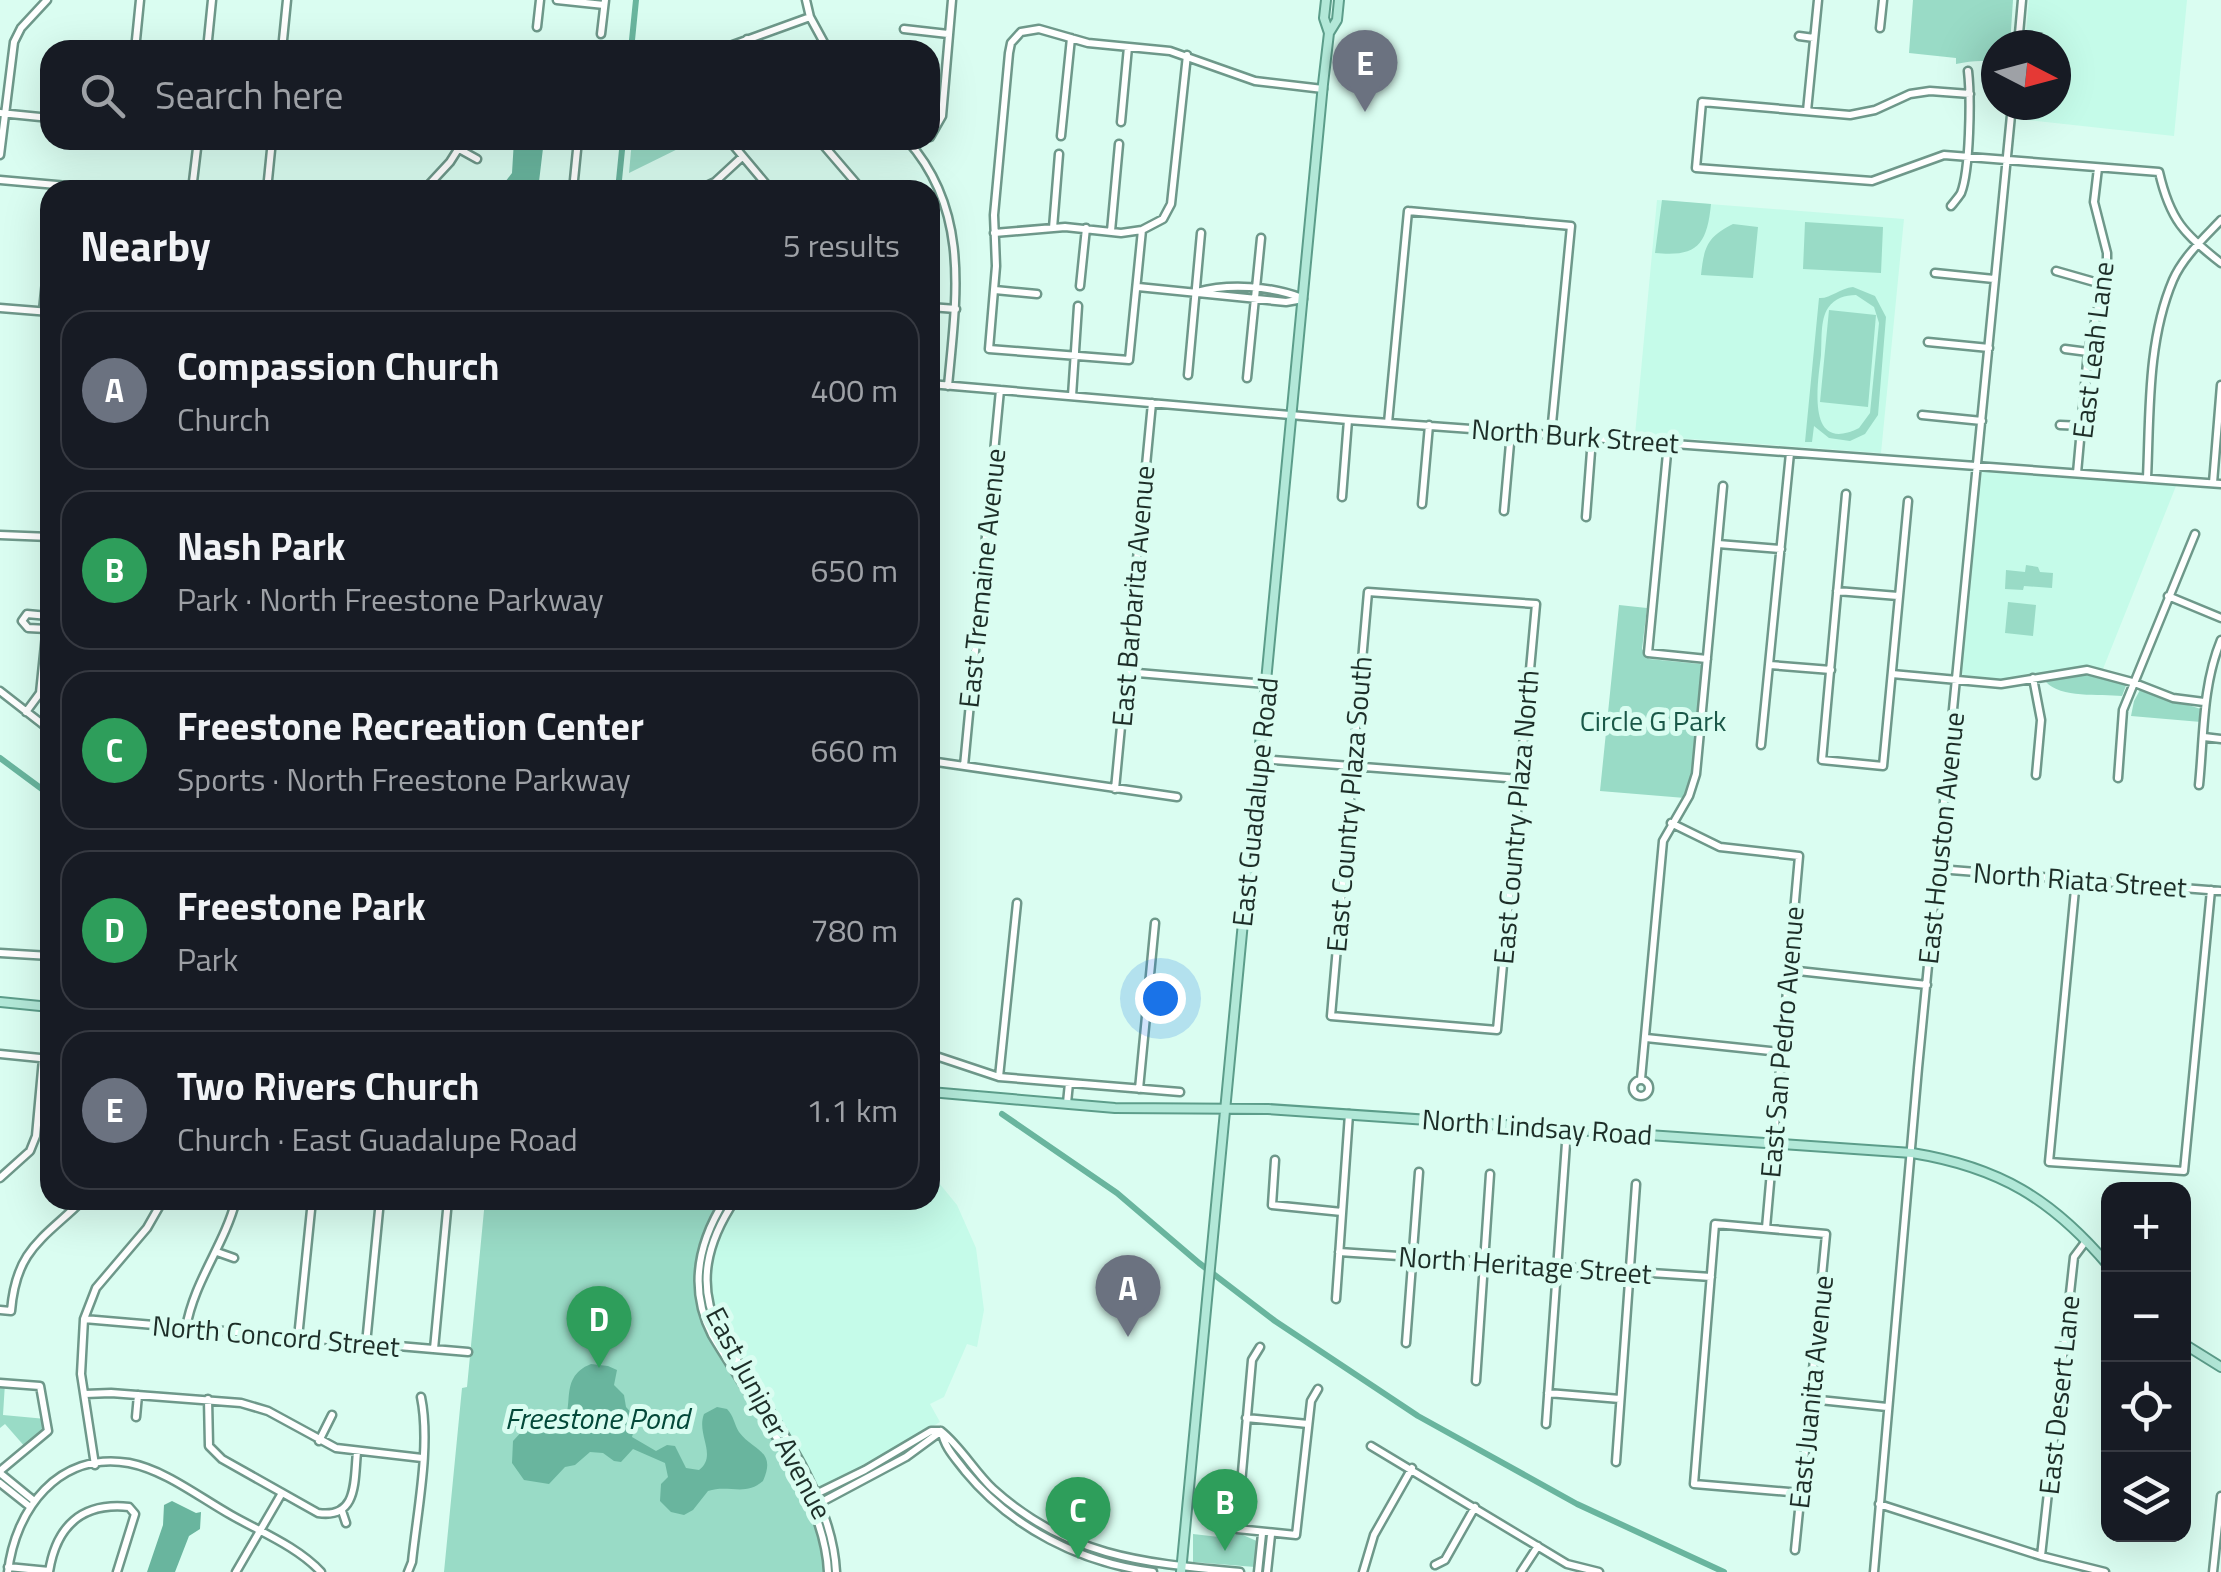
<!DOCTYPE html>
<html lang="en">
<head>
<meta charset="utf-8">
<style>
  body { margin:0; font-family:"Titillium Web",sans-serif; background:#20242c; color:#f1f3f6 }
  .controls { position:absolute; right:30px; bottom:30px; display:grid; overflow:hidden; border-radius:20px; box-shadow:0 10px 40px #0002 }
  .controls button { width:90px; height:90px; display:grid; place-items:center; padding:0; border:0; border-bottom:2px solid #363941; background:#171b24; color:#f1f3f6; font:50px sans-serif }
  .compass { position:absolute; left:1981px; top:30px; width:90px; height:90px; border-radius:50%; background:#171b24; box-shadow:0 10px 40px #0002; rotate:96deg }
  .you { position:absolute; left:1160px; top:998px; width:35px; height:35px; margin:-25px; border:8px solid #fff; border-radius:50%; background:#1a73e8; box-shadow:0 0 0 15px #1a73e833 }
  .badge { display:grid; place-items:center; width:65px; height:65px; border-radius:50%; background:#1a73e8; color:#fff; font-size:32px; font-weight:700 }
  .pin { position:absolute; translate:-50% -82px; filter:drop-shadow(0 2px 5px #0008) }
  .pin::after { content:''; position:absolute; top:52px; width:35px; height:30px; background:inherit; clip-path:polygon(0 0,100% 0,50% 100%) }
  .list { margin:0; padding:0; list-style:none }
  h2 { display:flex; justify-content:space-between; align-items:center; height:130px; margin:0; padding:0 40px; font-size:42px }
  h2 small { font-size:32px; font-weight:400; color:#9ea1a6 }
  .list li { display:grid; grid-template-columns:65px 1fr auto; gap:30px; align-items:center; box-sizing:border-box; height:160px; margin:0 20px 20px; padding:0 20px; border:2px solid #363941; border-radius:30px }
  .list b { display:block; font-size:38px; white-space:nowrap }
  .list p { margin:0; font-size:32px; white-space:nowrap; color:#9ea1a6 }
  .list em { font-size:32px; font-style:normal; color:#9ea1a6 }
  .icon { flex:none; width:55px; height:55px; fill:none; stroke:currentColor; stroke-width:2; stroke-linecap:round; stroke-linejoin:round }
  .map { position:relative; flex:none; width:2221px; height:1572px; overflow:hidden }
  .search { position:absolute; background:#171b24; box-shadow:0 10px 40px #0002; left:40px; top:40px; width:900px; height:110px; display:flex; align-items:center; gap:25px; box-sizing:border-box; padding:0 35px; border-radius:30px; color:#9ea1a6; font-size:38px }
  .panel { position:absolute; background:#171b24; box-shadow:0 10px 40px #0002; left:40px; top:180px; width:900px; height:1030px; border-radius:30px }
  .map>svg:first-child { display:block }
  .built { fill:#c5fbe9 }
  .green { fill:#99dbc6; fill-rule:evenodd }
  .water { fill:#69b59e }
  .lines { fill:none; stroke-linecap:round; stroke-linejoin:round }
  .canal { stroke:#69b59e; stroke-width:6 }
  .minor-casing { stroke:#6e988a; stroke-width:11 }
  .major-casing { stroke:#5c9d8a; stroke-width:12 }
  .minor { stroke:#fff; stroke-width:6 }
  .major { stroke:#b2e8d8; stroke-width:8 }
  .labels { text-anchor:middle; stroke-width:10; stroke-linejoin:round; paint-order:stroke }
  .street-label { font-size:28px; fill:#1d2e28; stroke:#dafdf1 }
  .park-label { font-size:28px; fill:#1a5848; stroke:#dafdf1 }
  .water-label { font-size:30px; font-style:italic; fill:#034839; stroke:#dafdf1 }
</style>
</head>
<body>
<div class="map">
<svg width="2221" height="1572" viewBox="0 0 2221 1572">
  <rect width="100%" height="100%" fill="#dafdf1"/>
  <!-- built -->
  <path class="built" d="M2029,0H2187L2174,136L2018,119L2020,105H2056V45H2025Z
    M1657,200L1904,219L1881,453L1635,435Z
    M1978,467L2178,481L2101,674L2087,670L2016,683L1956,680Z
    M930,1172L957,1205L976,1248L984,1310L977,1347L967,1344L944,1397L930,1404L940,1422L880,1458L825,1487H819L715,1316L709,1287L711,1251L738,1200H930Z"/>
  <!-- green -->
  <path class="green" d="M1913,0H2013L2010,45H1996V62C1980,60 1971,61 1956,64V58L1909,53Z
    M632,140H696L629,173Z
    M1662,200L1711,204C1707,246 1696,257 1655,253Z
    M1805,222L1883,227L1881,273L1803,269Z
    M1733,224L1758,227L1753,278L1701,275C1704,247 1707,237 1733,224Z
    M1853,287L1875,296L1886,317L1878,415L1865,434L1850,441L1829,438L1814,426L1812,442H1805L1819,298C1830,299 1840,288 1853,287ZM1856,295L1874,307L1879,323L1870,413L1859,428C1805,455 1818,382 1821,355C1822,340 1820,320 1828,308C1835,298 1845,295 1856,295Z
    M1829,310L1876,315L1868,407L1820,402Z
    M2026,565L2038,567L2040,572L2053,573L2052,588L2024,586L2023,590L2005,589L2006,570L2025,572Z
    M2008,602L2036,605L2033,636L2005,633Z
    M1619,605L1647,608L1642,649L1649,659L1700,664L1703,668L1693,775L1685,798L1600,791Z
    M2086,675L2127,683L2122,696C2100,694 2060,698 2046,682L2060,677Z
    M2140,690L2201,709V722L2131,716L2134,701Z
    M485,1200H722L707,1224L697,1255L698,1301L716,1348L801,1488L821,1535L825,1572H444L462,1388L467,1387Z
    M0,1383H5L3,1415L46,1419L48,1431L26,1448L5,1424L0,1428Z
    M1236,1532L1259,1542L1255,1567L1193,1562V1534L1228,1538Z"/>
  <!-- water -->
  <path class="water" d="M514,140H544L538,190H499L512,173Z
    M591,1364L608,1366L617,1370L614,1385L624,1395L626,1407L637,1419L632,1437L656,1451L667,1445L675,1446L686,1468L699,1470C718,1455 696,1435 704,1414L717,1407L727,1409C734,1416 734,1424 739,1432C753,1451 777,1450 763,1481C745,1497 729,1484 708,1491L693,1510L684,1515L671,1512L660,1501L661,1484L668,1477L665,1463L633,1449L621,1462L614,1461L603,1453L590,1452L575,1465L565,1467L549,1484L524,1480L512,1463L513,1441L525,1428C535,1426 549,1429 558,1424C579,1414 555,1378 591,1364Z
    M172,1501L196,1513L201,1512L200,1529L189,1536L175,1572H147L163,1525L164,1505Z"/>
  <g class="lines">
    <!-- canal -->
    <path class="canal" d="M631,50L636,0
      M618,190L623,140
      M0,758L50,795
      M1002,1114L1117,1193L1199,1263L1275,1321L1418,1416L1577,1504L1724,1572"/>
    <!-- minor casing -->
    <g class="minor-casing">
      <path id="minor" d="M557,0L604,5
        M806,0L810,17L828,50
        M537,27L540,0
        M1880,28L1883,0
        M904,29L948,34
        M601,34L605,0
        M1799,36L1814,38
        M747,39L752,50
        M2018,45L2022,0
        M97,50L109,46L135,48
        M135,50L140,0
        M207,50L212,0
        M282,50L287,0
        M719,50L810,17
        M1187,55L1171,204L1163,219L1142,230L1129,360L989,349L996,266L994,215L1009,53L1011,43L1021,32L1039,29L1088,43L1170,51L1255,81L1323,89
        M1970,94L1930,91L1910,94L1875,110L1850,115L1702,102L1696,168L1872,181L1944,155L2159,172C2170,220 2184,234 2221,263
        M1807,111L1818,0
        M0,113L50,118
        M1121,122L1128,47
        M1061,136L1071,38
        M930,137L942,116L952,0
        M315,140L350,143L372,140
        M729,140L771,190
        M819,140L862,190
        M907,140C971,211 956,299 948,386
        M459,149L477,159
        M0,155L14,42L21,28L47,0
        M0,180L113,190
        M192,190L198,140
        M267,190L272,140
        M424,190L450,162L464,140
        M573,190L578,140
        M698,190L715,182L742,157
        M1951,206C1952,205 1960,195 1961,193C1970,170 1971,98 1968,71
        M1408,211L1571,226
        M1053,228L1059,154
        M1111,231L1119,144
        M994,233L1065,227L1121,233L1142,230
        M2056,271L2105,285
        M1935,273L1994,279
        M1080,286L1086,228
        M1138,287L1286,302L1303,299
        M995,290L1037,294
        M1197,292C1229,283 1271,286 1302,298
        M930,307L956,309
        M0,308L50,312
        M43,311L50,241
        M1928,342L1989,348
        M2065,349L2088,352
        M49,369L50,359
        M1188,375L1201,233
        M1247,378L1261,238
        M930,384L1348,420L2221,484
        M1072,396L1078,306
        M1922,415L1982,421
        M1388,423L1408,211
        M2060,425L2083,426
        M1551,434L1571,226
        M1668,443L1648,653L1707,659
        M2077,473L2088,352L2107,269V253L2094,202L2098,168
        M2147,478C2150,414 2147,341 2173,280C2183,257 2204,238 2221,220
        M2213,483L2221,385
        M1846,494L1822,760L1883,766L1908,501
        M1342,497L1348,420
        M1422,504L1429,425
        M1504,511L1511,432
        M1586,517L1592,438
        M0,535L50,537
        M1718,544L1781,549
        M1837,591L1898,596
        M1368,592L1536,604L1497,1030L1331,1016Z
        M2168,596L2221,618
        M47,629L28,628L22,621L27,614L48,616
        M1770,665L1831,670
        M1126,672L1266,684
        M1892,674L2001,684L2087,670L2132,682L2173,698L2204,702
        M2033,678L2041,720L2036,775
        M0,691L50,730
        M26,712L40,693L50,596
        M2204,737L2221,739
        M1761,745L1790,453
        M1259,759L1520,779
        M930,761L1177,797
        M964,766L1000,390
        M2118,778L2123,710L2195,534
        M2199,785C2204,736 2202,686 2221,640
        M1115,789L1152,403
        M1671,823L1720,847L1799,856L1766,1228
        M1938,869L2221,891
        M2076,879L2049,1162L2184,1171L2211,890
        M0,953L50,956
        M1789,970L1927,985
        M1646,1038L1780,1052
        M0,1054L50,1059
        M930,1054L999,1077L1180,1092
        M999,1077L1017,903
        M1641,1079L1663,841L1689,796L1696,774L1723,486
        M1633 1088a8 8 0 1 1 16 0a8 8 0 1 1-16 0Z
        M1139,1089L1155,923
        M1067,1103L1069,1083
        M1275,1160L1272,1205L1342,1212
        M0,1178L30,1151L36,1136L43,1059
        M725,1200C698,1243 688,1288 712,1335C752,1403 825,1494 828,1572
        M735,1200C707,1242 696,1284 719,1331C761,1402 832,1488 836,1572
        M217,1252L234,1258
        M1339,1252L1711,1277
        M1336,1299L1349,1114
        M0,1310L11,1311C16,1249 43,1239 83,1200
        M84,1319L468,1352
        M186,1328C194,1281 224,1246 236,1200
        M298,1338L312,1200
        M1406,1343L1419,1172
        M366,1344L380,1200
        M1260,1347L1252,1360L1237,1529L1296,1535L1311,1401L1318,1389
        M434,1349L448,1200
        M1476,1381L1490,1174
        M0,1383L40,1386L48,1431L0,1471
        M1548,1393L1620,1399
        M85,1394L111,1393L241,1403L268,1411L336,1448L422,1458
        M208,1399L209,1446L222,1459L318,1513C358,1519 354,1481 357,1452
        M1810,1399L1887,1407
        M136,1417L138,1395
        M1246,1418L1308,1424
        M1546,1424L1567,1129
        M941,1431C961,1447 974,1471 993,1489C1068,1557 1144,1563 1240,1572
        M942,1432C944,1447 956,1459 965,1471C1012,1528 1081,1563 1153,1572
        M319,1441L332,1415
        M1371,1446L1567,1564L1599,1572
        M1616,1462L1636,1184
        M95,1465L81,1374L84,1319L96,1288L147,1228L163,1200
        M0,1473L33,1500
        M0,1483L29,1506
        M814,1495L865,1470L931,1431H940
        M818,1504L906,1457L940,1432
        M1879,1504L2041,1556L2105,1572
        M342,1511L346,1523
        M1795,1550C1806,1445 1816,1339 1826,1234L1715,1224L1694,1484L1801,1493
        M2041,1556L2074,1257L2086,1241
        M1435,1565L1445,1560L1475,1507
        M8,1567L49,1571
        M8,1572C15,1510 58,1451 129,1463C165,1470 199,1497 231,1515C261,1532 298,1547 321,1572
        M49,1572C56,1527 81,1502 129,1507L135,1514L117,1572
        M236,1572L282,1493
        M408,1572L412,1562C417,1512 431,1446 421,1397
        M1258,1572L1262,1534
        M1267,1572L1271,1535
        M1363,1572L1374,1535L1412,1468
        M1521,1572L1538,1546
        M1874,1572L1918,1068L2012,105
        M2213,1572L2221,1496"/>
    </g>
    <!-- major casing -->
    <g class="major-casing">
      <path id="major" d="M1326,0L1324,18L1329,33
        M0,1002L50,1007
        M930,1092L1115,1108L1268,1109L1912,1153C1999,1167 2052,1199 2108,1265
        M2184,1344L2221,1367
        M1181,1572L1323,84L1329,33L1337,20L1339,0"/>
    </g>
    <!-- minor -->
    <use href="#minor" class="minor"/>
    <!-- major -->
    <use href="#major" class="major"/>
  </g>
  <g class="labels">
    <!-- street labels -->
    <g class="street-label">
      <text transform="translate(2093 350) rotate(-83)" y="10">East Leah Lane</text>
      <text transform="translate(1575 436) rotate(4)" y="10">North Burk Street</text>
      <text transform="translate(982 578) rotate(-84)" y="10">East Tremaine Avenue</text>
      <text transform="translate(1133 596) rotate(-85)" y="10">East Barbarita Avenue</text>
      <text transform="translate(1255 802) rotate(-84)" y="10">East Guadalupe Road</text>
      <text transform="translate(1349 804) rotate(-85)" y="10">East Country Plaza South</text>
      <text transform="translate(1516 817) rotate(-85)" y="10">East Country Plaza North</text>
      <text transform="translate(1941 838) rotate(-84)" y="10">East Houston Avenue</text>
      <text transform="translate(2080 880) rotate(4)" y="10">North Riata Street</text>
      <text transform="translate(1782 1042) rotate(-85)" y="10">East San Pedro Avenue</text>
      <text transform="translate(1537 1127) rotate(4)" y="10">North Lindsay Road</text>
      <text transform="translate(1525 1265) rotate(4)" y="10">North Heritage Street</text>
      <text transform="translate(276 1336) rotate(5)" y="10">North Concord Street</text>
      <text transform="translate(1811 1392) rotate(-84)" y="10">East Juanita Avenue</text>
      <text transform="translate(2059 1395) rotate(-84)" y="10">East Desert Lane</text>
      <text transform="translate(769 1413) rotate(62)" y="10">East Juniper Avenue</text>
    </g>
    <!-- park labels -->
    <g class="park-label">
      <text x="1653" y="731">Circle G Park</text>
    </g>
    <!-- water labels -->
    <g class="water-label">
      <text x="597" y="1429">Freestone Pond</text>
    </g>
  </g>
</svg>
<div class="controls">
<button>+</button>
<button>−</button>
<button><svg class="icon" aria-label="locate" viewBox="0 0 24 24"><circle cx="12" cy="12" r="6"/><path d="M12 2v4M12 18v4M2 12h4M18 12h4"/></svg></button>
<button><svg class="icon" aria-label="layers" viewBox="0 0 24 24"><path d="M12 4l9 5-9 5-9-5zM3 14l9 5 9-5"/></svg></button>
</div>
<svg class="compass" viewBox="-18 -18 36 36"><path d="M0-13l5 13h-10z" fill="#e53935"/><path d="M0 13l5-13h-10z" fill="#9ea1a6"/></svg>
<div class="you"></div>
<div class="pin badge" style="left:1128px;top:1337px;background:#6b7280">A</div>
<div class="pin badge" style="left:1225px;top:1551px;background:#2e9e5b">B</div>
<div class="pin badge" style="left:1078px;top:1559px;background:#2e9e5b">C</div>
<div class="pin badge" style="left:599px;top:1368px;background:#2e9e5b">D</div>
<div class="pin badge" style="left:1365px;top:112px;background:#6b7280">E</div>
<div class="search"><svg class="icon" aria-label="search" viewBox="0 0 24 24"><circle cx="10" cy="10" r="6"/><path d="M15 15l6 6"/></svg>Search here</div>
<section class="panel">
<h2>Nearby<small>5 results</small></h2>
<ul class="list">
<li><span class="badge" style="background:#6b7280">A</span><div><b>Compassion Church</b><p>Church</p></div><em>400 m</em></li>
<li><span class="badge" style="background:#2e9e5b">B</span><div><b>Nash Park</b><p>Park · North Freestone Parkway</p></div><em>650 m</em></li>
<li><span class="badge" style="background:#2e9e5b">C</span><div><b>Freestone Recreation Center</b><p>Sports · North Freestone Parkway</p></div><em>660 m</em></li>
<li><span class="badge" style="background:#2e9e5b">D</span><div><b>Freestone Park</b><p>Park</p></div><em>780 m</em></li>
<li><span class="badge" style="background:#6b7280">E</span><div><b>Two Rivers Church</b><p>Church · East Guadalupe Road</p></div><em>1.1 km</em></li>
</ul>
</section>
</div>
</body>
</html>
